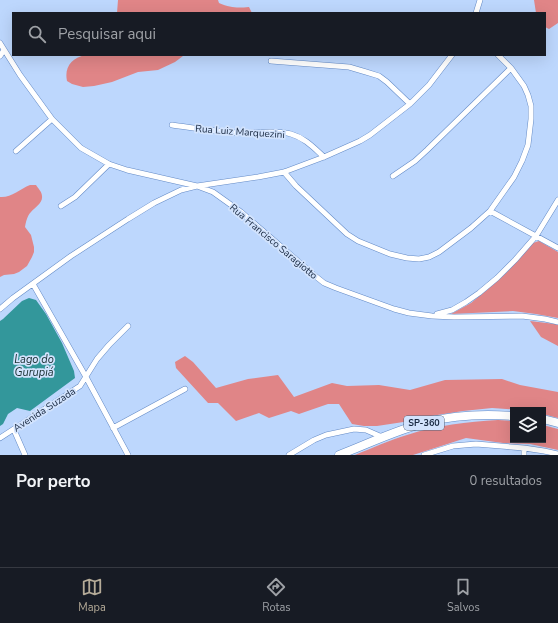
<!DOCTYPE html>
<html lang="pt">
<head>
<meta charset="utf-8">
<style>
  body { margin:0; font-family:"Nunito Sans",sans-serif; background:#242831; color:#f1f3f6 }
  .controls { position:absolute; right:12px; bottom:12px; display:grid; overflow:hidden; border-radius:0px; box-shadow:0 4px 16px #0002 }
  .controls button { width:36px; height:36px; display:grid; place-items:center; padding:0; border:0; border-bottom:1px solid #363941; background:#171b24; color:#f1f3f6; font:20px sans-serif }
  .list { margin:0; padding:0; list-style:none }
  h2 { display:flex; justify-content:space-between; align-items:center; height:52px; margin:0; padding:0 16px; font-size:17px }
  h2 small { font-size:13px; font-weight:400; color:#9ea1a6 }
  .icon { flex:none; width:22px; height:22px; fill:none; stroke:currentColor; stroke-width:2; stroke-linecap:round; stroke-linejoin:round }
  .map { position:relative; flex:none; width:558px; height:455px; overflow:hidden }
  .search { position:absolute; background:#171b24; box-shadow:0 4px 16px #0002; left:12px; right:12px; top:12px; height:44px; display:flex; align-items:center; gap:10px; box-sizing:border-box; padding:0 14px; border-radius:0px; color:#9ea1a6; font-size:15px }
  .sheet { height:112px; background:#171b24 }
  nav { display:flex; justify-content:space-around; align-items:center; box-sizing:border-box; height:56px; border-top:1px solid #363941; background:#171b24; font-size:11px; color:#9ea1a6 }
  nav a { display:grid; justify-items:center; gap:2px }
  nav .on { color:#b5ab98 }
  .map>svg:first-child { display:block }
  .forest { fill:#e08587 }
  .water { fill:#33979b }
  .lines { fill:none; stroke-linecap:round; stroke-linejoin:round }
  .street-casing { stroke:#638ac6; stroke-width:6 }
  .primary-casing { stroke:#638ac6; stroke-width:9 }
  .street { stroke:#fff; stroke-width:5 }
  .primary { stroke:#fff; stroke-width:8 }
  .labels { text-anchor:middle; stroke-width:3.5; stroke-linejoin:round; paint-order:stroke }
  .shield { fill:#d2e3fd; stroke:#506079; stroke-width:1 }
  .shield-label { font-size:9px; font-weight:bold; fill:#182840 }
  .street-label { font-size:10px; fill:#182840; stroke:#d2e3fd }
  .water-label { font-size:11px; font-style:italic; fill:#172e2f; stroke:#d2e3fd }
</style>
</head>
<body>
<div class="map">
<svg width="558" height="455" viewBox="0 0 558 455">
  <rect width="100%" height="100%" fill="#bdd7fd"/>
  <!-- forest -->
  <path class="forest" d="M118,0H218L219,3C231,8 237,8 249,7L252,13H117Z
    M534,0H558V23L549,29L545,27V13H536Z
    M85,55H197L183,56L175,62L158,70L138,72L112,82L94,86L83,87L72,84L67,81C64,67 72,58 85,55Z
    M30,185H36C38,188 42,192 42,196C43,203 35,207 31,212C27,216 26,222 25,227L31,235L34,247V252L32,257L27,266L19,272L14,274L4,275L0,277V197C11,198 20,189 30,185Z
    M539,241L558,252V318L536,314L513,311L451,314L471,303L489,288L506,273L533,243Z
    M530,321L555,324L558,325V346L541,337Z
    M185,356L193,362L216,388L248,379L278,375L294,397L332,383L347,386L379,385L410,390L445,380L502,379L520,385L558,392V418L543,414V410H521L492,408L463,411L431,416L410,421L377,426H364L352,424L339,404H328L299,414L291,411L269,418L259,413L236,421L218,403H208L176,368L175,362Z
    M498,420L513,421V440H543V425L558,429V450L530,444L503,443L466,438L413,455H355C372,448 390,440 407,435C437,425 467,422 498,420Z"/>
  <!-- water -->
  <path class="water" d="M29,298L36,300L46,314L62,343L74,371L75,378L30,411L17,408L8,414L3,424L0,426V321L3,319L22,301Z"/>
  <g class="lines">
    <!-- street casing -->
    <g class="street-casing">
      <path id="street" d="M476,13L480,0
        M0,43L20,75L52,119L81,148L109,164L127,170L197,186L213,192L241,212L314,275L324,283L336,288L394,309L409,313L432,316L454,317L522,316L545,319L558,322
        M0,56L4,50
        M271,61L349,67L366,72L379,76L387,82L410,104
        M172,125C195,128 219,132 242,133C257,133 278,130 291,134C305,138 314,148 324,157
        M16,151L52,119
        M284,172L296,186L347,234L358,241L390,254L407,258L419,259L429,257L439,252L471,228L490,211L514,177L522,161L528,145L531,119V106L528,95L524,86L511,68L498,55
        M393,176L415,161L427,150L511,68
        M61,206L75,197L109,164
        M490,211L558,248
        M33,284L86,377L128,455
        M0,309L13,298L71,256L128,219L154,203L181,190L197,186L258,177L284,172L324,157L360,141L370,135L410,104L429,85L452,55
        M437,314L452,310L466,302L479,293L497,278L515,260L536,236L558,200
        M113,428L185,389
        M14,430L25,455
        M0,438L80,386L97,359L109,345L128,326
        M524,448V455
        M289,455L314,440L326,435L354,429L366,430L382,437
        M424,455L453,446L476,444L524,448L544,451L558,454"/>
    </g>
    <!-- primary casing -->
    <g class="primary-casing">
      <path id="primary" d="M543,419L558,423
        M339,455C368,444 398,429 428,422C455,415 485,414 513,416"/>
    </g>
    <!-- street -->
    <use href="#street" class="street"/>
    <!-- primary -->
    <use href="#primary" class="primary"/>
  </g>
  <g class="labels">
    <!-- shield labels -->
    <rect class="shield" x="404" y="416" width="40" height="14" rx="3"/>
    <g class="shield-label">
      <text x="424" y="426">SP-360</text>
    </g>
    <!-- street labels -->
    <g class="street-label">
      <text transform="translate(240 131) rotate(4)" y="4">Rua Luiz Marquezini</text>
      <text transform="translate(274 241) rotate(40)" y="4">Rua Francisco Saragiotto</text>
      <text transform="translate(44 409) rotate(-33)" y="4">Avenida Suzada</text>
    </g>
    <!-- water labels -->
    <g class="water-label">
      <text x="34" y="363">Lago do<tspan x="34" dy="13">Gurupiá</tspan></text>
    </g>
  </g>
</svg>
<div class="controls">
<button><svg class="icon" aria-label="layers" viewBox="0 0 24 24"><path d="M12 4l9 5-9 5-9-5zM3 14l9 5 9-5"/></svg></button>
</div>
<div class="search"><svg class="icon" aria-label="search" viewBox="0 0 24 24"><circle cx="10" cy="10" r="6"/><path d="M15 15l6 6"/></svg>Pesquisar aqui</div>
</div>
<section class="sheet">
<h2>Por perto<small>0 resultados</small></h2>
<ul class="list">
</ul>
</section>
<nav>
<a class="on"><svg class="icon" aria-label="map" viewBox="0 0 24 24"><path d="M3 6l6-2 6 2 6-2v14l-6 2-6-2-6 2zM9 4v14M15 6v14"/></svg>Mapa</a>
<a><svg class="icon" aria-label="directions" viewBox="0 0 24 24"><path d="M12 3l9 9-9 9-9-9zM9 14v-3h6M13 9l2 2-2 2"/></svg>Rotas</a>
<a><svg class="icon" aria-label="saved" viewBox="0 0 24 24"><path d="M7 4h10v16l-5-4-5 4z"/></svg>Salvos</a>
</nav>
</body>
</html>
